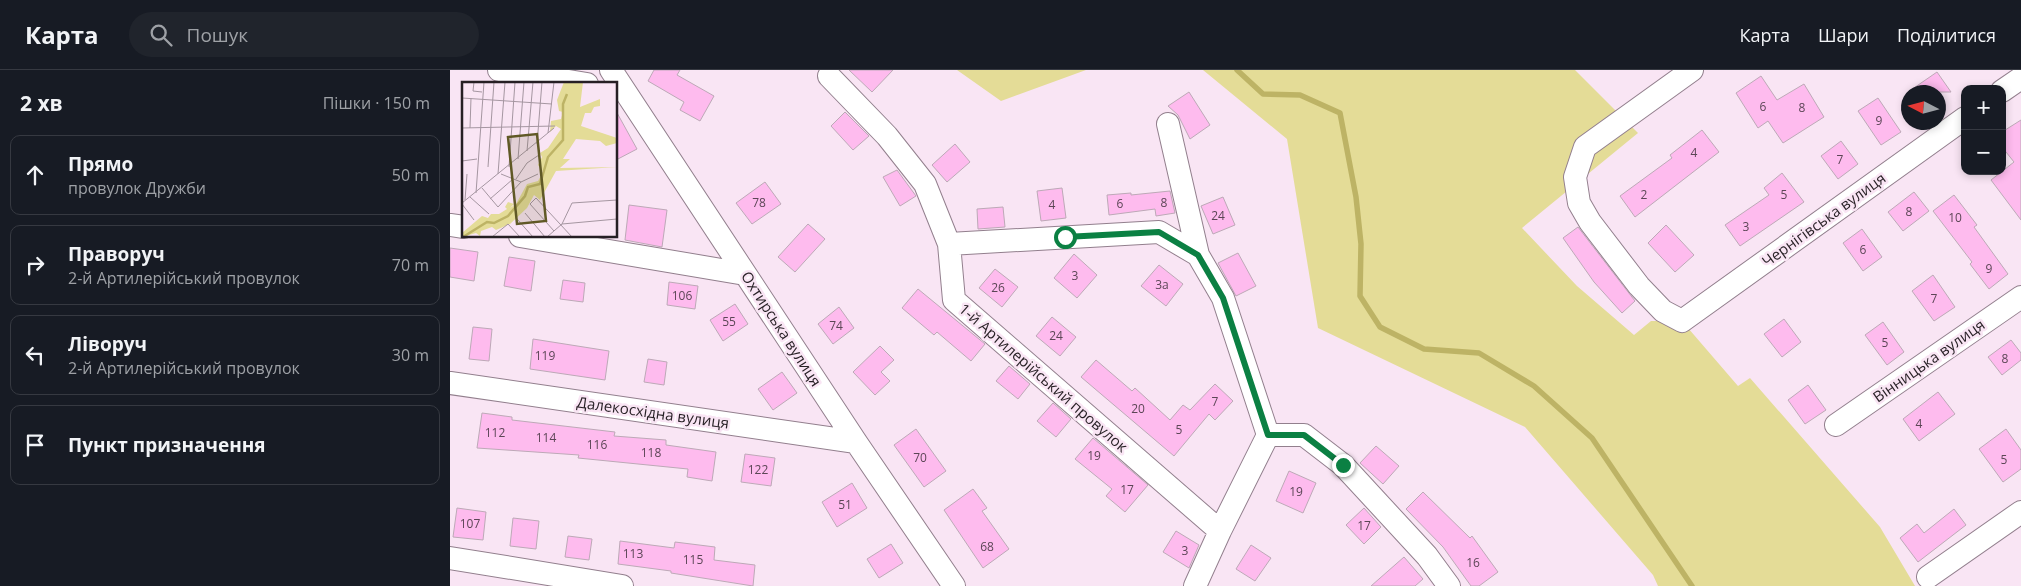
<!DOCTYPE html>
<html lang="uk">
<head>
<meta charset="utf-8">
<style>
  body { margin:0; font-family:"Open Sans",sans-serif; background:#20242c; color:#f1f3f6 }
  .controls { position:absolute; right:15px; top:15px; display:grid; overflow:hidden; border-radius:10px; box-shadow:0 2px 8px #0003 }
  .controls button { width:45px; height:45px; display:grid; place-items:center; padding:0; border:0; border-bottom:1px solid #363941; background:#171b24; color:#f1f3f6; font:25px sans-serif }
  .compass { position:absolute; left:1451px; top:15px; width:45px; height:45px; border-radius:50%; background:#171b24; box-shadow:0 2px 8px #0003; rotate:276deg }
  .stop { position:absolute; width:15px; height:15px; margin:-11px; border:4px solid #0b8043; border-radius:50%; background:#fff }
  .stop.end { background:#0b8043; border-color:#fff; box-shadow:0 1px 5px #0008 }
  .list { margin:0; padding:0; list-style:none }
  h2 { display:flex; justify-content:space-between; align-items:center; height:65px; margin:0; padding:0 20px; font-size:21px }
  h2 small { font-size:16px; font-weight:400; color:#9ea1a6 }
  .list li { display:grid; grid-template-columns:32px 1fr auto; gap:15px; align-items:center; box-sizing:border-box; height:80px; margin:0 10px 10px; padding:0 10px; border:1px solid #363941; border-radius:10px }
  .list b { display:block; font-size:19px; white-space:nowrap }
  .list p { margin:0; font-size:16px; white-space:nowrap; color:#9ea1a6 }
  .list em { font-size:16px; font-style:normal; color:#9ea1a6 }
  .icon { flex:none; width:28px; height:28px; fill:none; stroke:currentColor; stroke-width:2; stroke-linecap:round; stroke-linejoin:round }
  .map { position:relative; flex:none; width:1571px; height:516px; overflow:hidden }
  header { display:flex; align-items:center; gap:30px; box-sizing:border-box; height:70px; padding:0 25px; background:#171b24; border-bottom:1px solid #363941 }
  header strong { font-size:24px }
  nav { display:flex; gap:28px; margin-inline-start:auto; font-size:18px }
  .search { width:350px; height:45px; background:#20242c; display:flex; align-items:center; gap:12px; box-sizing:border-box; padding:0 18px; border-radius:28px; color:#9ea1a6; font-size:19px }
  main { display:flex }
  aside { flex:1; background:#171b24 }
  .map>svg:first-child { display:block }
  .green { fill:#e4dc97 }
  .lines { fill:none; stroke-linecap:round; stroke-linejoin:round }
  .stream { stroke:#bdb365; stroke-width:5.5 }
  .building { fill:#febbee; stroke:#bda9b7 }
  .minor-casing { stroke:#927f8d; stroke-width:24 }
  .minor { stroke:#fff; stroke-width:22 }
  .route { stroke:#0b8043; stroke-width:6 }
  .labels { text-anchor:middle; stroke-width:5; stroke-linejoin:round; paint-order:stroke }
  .number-label { font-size:12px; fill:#5c4656 }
  .street-label { font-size:15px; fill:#261f24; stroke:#f9e5f4 }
  .inset-river { fill:none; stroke:#bdb365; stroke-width:2.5 }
  .inset-road { fill:none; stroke:#a596a1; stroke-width:1 }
  .view { fill:#605926; fill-opacity:0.15; stroke:#605926; stroke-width:2.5 }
  .inset-edge { fill:none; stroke:#261f24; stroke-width:2.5 }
</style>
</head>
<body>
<header>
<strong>Карта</strong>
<div class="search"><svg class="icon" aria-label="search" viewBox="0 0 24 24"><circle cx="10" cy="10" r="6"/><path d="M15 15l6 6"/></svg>Пошук</div>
<nav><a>Карта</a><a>Шари</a><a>Поділитися</a></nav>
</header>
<main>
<aside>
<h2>2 хв<small>Пішки · 150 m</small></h2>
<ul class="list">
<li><svg class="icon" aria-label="ahead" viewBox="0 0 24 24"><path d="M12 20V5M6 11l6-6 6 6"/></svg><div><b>Прямо</b><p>провулок Дружби</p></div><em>50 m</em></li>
<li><svg class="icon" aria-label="right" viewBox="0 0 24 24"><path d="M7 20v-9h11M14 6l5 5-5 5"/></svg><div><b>Праворуч</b><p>2-й Артилерійський провулок</p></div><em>70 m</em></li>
<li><svg class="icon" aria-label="left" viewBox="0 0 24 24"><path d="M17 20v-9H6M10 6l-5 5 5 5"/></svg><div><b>Ліворуч</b><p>2-й Артилерійський провулок</p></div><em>30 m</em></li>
<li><svg class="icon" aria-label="arrive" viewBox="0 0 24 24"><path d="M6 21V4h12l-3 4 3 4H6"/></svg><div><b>Пункт призначення</b></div></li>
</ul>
</aside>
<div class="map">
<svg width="1571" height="516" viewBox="0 0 1571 516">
  <rect width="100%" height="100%" fill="#f9e5f4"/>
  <!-- green -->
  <path class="green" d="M507,0H636L551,31Z
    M753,0H1125L1188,63L1072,158L1127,216L1184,265L1201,251H1220L1238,258L1288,316L1300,308L1430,457L1465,516H1208L1203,505L1075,357L868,258L837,69Z"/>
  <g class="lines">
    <!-- stream -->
    <path class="stream" d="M787,0L813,24L850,25L890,43L906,127L911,174L910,226L930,257L974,279L1029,283L1084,316L1142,368L1242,516"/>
  </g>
  <!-- building -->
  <path class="building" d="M204,0H230L227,5L264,26L250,51L230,40L234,32L198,11Z
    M399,0H443L422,22Z
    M1487,2L1501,22H1458Z
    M1311,6L1327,30L1354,14L1374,47L1333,73L1318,51L1308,58L1286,23Z
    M739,22L760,55L740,69L728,45L718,36Z
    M1428,28L1451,62L1431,75L1408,41Z
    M166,41L187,79L166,90Z
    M395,42L419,66L403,80L381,56Z
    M1571,50V150L1541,110L1564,92L1552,77V62Z
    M1252,60L1269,82L1185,147L1170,126L1222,88L1220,85Z
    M1391,71L1408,94L1388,109L1371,86Z
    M505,74L520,92L497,112L482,95Z
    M447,100L466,126L450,136L433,107Z
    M1332,103L1354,132L1290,176L1275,155L1319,125L1314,118Z
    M315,112L331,134L302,154L286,133Z
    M612,118L616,148L591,151L587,121Z
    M720,121L725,143L706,146L705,139L659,145L657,125L681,123V125Z
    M1464,122L1479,141L1453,161L1438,142Z
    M1504,125L1527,155L1524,157L1558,204L1539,219L1520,194L1522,192L1483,141Z
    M773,127L785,155L763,164L751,136Z
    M179,135L217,140L212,177L175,170Z
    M553,137L555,157L528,159L527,139Z
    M358,154L375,169L345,202L328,187Z
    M1216,155L1244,185L1225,202L1198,173Z
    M1128,157L1185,231L1172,243L1144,212L1113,168Z
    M1412,159L1432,187L1413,201L1393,173Z
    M0,178L28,182L24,211L0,207Z
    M788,183L806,216L786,226L768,193Z
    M624,184L647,205L627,228L604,208Z
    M59,187L85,191L81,221L54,216Z
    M709,195L733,214L716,236L691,216Z
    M545,199L568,217L552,237L529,218Z
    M1483,205L1505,237L1484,251L1462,221Z
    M113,210L135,213L133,232L110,229Z
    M219,212L248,216L245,239L217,235Z
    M468,219L535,274L521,291L487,262L484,265L452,238Z
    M285,234L298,254L273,271L260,250Z
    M389,237L404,258L383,274L368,254Z
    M602,247L626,267L610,286L586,266Z
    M1334,249L1351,272L1332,287L1314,264Z
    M1433,252L1454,282L1437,295L1415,265Z
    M23,257L42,259L39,291L19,289Z
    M83,269L159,281L155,310L80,299Z
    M1561,270L1571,283V290L1552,305L1538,287Z
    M430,276L444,290L431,302L440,311L425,325L403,302Z
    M198,289L217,292L214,315L194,312Z
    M646,290L682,321L685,318L720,350L733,335L740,340L765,314L783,331L765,350L759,344L724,386L631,307Z
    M559,296L580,314L568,329L546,311Z
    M332,302L347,323L323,340L308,319Z
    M1358,315L1376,340L1355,354L1338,330Z
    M1488,322L1505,344L1469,371L1453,349Z
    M603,333L621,349L606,367L587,351Z
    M32,343L62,347V350L165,362L164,366L216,370V375L266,382L262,411L237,407L238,399L128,388L129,385L27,378Z
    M466,359L496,401L474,417L444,375Z
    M1556,359L1571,380V399L1553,412L1529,379Z
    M643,368L698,415L675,442L656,426L662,419L625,389Z
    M926,376L949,396L933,414L910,393Z
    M295,384L325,388L321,416L291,412Z
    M839,401L866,413L853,443L826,431Z
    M402,413L417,438L387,457L372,432Z
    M523,419L537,438L532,441L559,479L533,498L494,440Z
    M973,422L1020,468L1022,466L1048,502L1029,516H1021L993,477L956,439Z
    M7,438L36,442L33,470L3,467Z
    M914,438L931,457L914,474L896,455Z
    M1504,439L1516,455L1468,492L1450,468L1467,454L1474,463Z
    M63,448L89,451L86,479L60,476Z
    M726,461L749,475L739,498L713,482Z
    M118,466L142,469L139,490L115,487Z
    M170,471L224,478L225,472L265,477L264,490L305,495L303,516L221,503V501L168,494Z
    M441,474L453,493L429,508L417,489Z
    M801,475L821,488L805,511L786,499Z
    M954,487L973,509L965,516H921Z"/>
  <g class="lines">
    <!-- minor casing -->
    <g class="minor-casing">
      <path id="minor" d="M49,0L137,14
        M161,0L406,372L504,516
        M1242,0L1135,77L1125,107L1129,133L1140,152L1189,216L1213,241L1232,251L1515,48
        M379,6L437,66L475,114L499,174L504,230L770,461
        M1552,21L1571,8
        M718,54L748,185L773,228L818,365H854L893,395L977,486L999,516
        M0,155L14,157
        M70,166L295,204
        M499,174L709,162L748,185
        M0,313L406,372
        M1386,355L1571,227
        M0,488L172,516
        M1478,507L1571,442
        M745,516L770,461L818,365"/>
    </g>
    <!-- minor -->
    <use href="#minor" class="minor"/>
  </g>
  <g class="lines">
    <!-- route -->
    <path class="route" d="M615,167L709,162L748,185L773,228L818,365H854L893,395"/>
  </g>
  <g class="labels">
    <!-- number labels -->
    <g class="number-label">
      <text x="1313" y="41">6</text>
      <text x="1352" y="42">8</text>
      <text x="1429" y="55">9</text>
      <text x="1244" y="87">4</text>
      <text x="1390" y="94">7</text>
      <text x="1194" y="129">2</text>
      <text x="1334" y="129">5</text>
      <text x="309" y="137">78</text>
      <text x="714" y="137">8</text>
      <text x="670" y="138">6</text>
      <text x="602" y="139">4</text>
      <text x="1459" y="146">8</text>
      <text x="768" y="150">24</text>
      <text x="1505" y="152">10</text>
      <text x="1296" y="161">3</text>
      <text x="1413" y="184">6</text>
      <text x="1539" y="203">9</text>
      <text x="625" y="210">3</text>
      <text x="712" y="219">3а</text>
      <text x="548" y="222">26</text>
      <text x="232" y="230">106</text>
      <text x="1484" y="233">7</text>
      <text x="279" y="256">55</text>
      <text x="386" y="260">74</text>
      <text x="606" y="270">24</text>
      <text x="1435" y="277">5</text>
      <text x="95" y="290">119</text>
      <text x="1555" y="293">8</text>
      <text x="765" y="336">7</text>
      <text x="688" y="343">20</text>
      <text x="1469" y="358">4</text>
      <text x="729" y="364">5</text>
      <text x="45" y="367">112</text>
      <text x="96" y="372">114</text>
      <text x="147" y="379">116</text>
      <text x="201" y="387">118</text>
      <text x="644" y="390">19</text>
      <text x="470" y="392">70</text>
      <text x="1554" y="394">5</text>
      <text x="308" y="404">122</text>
      <text x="677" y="424">17</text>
      <text x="846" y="426">19</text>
      <text x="395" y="439">51</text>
      <text x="20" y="458">107</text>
      <text x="914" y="460">17</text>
      <text x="537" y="481">68</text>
      <text x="735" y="485">3</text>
      <text x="183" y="488">113</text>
      <text x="243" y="494">115</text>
      <text x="1023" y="497">16</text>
    </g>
    <!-- street labels -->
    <g class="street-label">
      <text transform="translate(1374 150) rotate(-36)" y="5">Чернігівська вулиця</text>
      <text transform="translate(331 259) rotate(57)" y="5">Охтирська вулиця</text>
      <text transform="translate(1479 291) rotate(-35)" y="5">Вінницька вулиця</text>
      <text transform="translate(593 308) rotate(41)" y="5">1-й Артилерійський провулок</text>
      <text transform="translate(203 343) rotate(8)" y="5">Далекосхідна вулиця</text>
    </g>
  </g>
  <!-- overview -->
  <g transform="translate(12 12)">
    <rect width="155" height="155" fill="#f9e5f4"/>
    <path d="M102,0H121L118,25L138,17V24L132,25L129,31H123L119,44L155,56V61L144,64L138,59L114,57L101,77H108L98,86L155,85L94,89L78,118L72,113L65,126L48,142L34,148L30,145L19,149L18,154L14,151L0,155V151L20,134L26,136L29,132H37L45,127L43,125L46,120L52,122L48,126L54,122L65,102L76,99L81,90L76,83L80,75L78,71L86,66L99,47L94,44L88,50L89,39L99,37L101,30L97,29L95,18Z" fill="#e4dc97"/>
    <path class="inset-river" d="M1,155L25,140L32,141L46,134L63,114L66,105L78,102L86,75L101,58V22L105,12"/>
    <path class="inset-road" d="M12,0L11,9L20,10M0,16L90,22M0,46L93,44M8,46L9,16M86,51L92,0M75,62L80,0M65,69L71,0M56,77L62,0M0,79L15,77M26,85L32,0M47,85L53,0M36,92L43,0M39,92L59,100M54,97L65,81L77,73M20,106L36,125L59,100L76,92M14,111L22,0M8,115L27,132M28,117L51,97M3,118L5,92M0,121L92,46M0,122L12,138M63,131L83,155M55,137L71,155M100,142L110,121L155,118M92,149L68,122L74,116L110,155M30,155L46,142L58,155M85,155L100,142L155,137"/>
    <path class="view" d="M75,52L84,139L55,142L46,55Z"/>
    <rect width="155" height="155" class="inset-edge"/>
  </g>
</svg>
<div class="controls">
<button>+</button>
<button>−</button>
</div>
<svg class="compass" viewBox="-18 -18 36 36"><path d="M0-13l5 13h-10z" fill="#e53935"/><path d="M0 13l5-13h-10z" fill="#9ea1a6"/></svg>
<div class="stop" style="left:615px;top:167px"></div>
<div class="stop end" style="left:893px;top:395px"></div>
</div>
</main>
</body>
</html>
